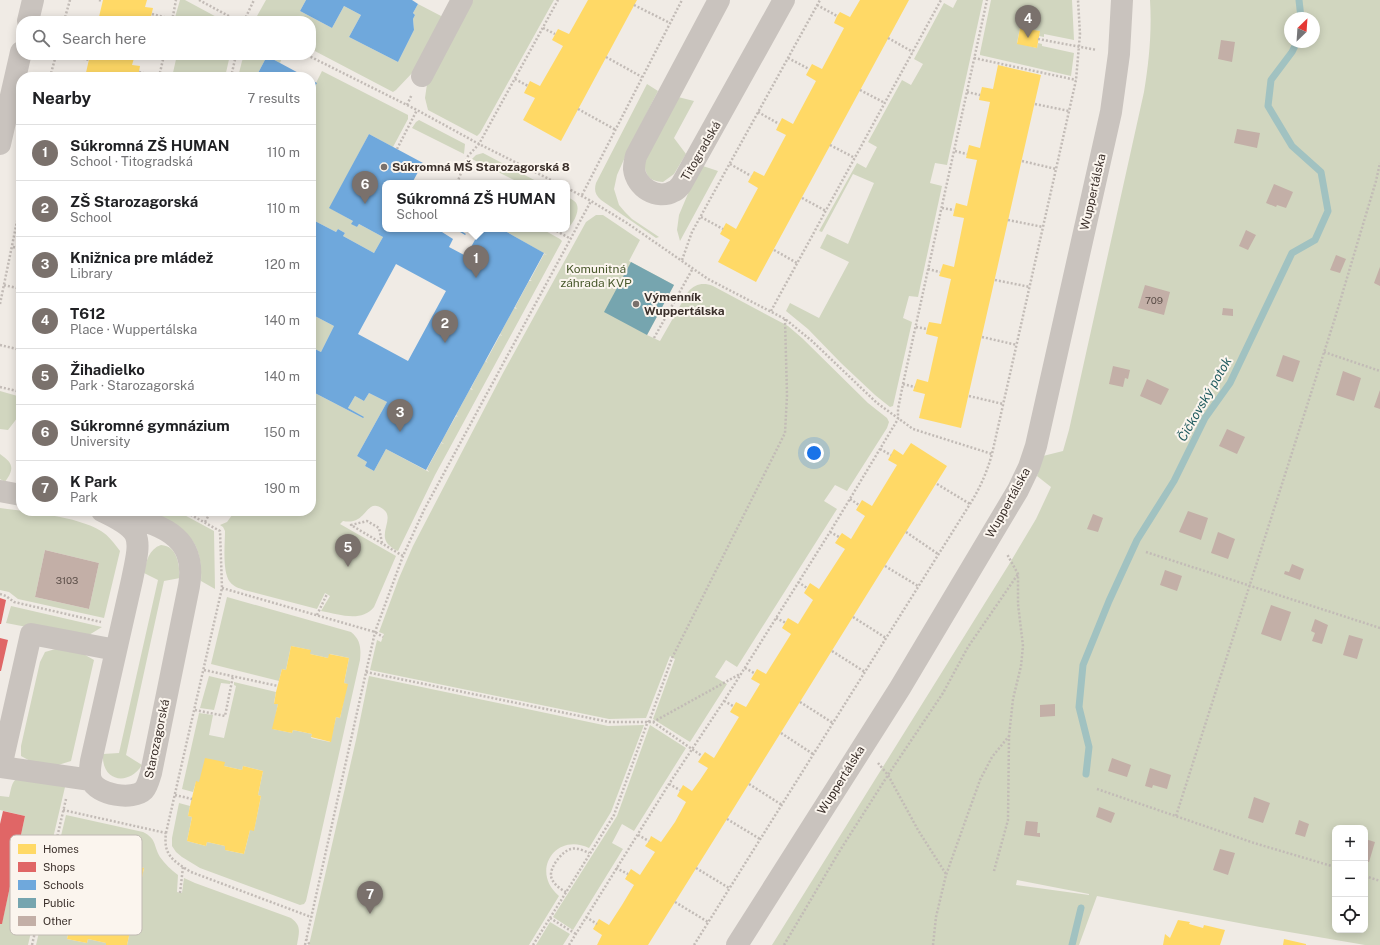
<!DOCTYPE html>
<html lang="en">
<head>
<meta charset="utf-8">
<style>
  body { margin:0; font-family:"Public Sans",sans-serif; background:#f6f6f6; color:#202124 }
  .controls { position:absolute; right:12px; bottom:12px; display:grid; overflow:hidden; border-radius:8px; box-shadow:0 2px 10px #0003 }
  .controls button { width:36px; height:36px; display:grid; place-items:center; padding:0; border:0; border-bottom:1px solid #e0e0e0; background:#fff; color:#202124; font:20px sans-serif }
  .compass { position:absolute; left:1284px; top:12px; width:36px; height:36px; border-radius:50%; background:#fff; box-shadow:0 2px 10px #0003; rotate:25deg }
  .you { position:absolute; left:814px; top:453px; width:14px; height:14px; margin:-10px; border:3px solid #fff; border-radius:50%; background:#1a73e8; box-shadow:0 0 0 6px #1a73e833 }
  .badge { display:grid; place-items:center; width:26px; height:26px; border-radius:50%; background:#7a716c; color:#fff; font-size:13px; font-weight:700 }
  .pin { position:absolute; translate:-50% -33px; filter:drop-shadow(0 1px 2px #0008) }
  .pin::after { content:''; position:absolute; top:21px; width:14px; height:12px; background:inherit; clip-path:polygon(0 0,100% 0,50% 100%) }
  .popup { position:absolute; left:382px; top:180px; width:188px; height:52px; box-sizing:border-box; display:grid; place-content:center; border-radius:8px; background:#fff; filter:drop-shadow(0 1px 3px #0005); font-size:13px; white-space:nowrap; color:#757577 }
  .popup b { font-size:15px; color:#202124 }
  .popup::after { content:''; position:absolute; left:50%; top:100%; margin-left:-8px; border:8px solid transparent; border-top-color:#fff }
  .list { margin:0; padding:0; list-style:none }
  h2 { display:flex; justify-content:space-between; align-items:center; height:52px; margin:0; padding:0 16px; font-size:17px }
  h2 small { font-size:13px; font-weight:400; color:#757577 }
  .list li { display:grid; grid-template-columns:26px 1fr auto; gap:12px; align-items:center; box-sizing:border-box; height:56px; padding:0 16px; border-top:1px solid #e0e0e0 }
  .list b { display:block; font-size:15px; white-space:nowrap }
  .list p { margin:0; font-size:13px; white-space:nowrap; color:#757577 }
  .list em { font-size:13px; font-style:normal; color:#757577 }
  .icon { flex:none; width:22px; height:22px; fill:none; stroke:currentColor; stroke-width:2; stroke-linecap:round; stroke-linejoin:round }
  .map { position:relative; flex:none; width:1380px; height:945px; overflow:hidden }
  .search { position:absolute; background:#fff; box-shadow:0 2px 10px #0003; left:16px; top:16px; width:300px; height:44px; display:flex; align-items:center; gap:10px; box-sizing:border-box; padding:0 14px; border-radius:16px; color:#757577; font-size:15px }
  .panel { position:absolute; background:#fff; box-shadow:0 2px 10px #0003; left:16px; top:72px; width:300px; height:444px; border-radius:16px }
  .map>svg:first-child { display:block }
  .green { fill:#d1d6bf; fill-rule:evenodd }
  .homes { fill:#ffd966 }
  .shops { fill:#e06666 }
  .schools { fill:#6fa8dc; fill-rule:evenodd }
  .public { fill:#76a5af }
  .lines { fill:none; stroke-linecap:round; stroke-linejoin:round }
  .stream { stroke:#a1c2c1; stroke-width:7 }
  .building { fill:#c3afa7 }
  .path { stroke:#c2bbb6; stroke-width:2.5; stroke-dasharray:2 2; stroke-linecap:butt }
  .minor { stroke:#c9c3be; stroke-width:22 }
  .poi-dot { fill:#7a716c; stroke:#fbf5ee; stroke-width:1.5 }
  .labels { text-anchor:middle; stroke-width:4; stroke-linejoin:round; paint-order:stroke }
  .number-label { font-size:10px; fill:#5d504a }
  .street-label { font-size:12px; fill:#3b302b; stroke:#fbf5ee }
  .poi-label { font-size:12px; font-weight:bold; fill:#3b302b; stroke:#fbf5ee; text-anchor:start }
  .park-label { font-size:12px; fill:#4a5a2e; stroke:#fbf5ee }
  .water-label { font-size:13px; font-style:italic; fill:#1f5a5e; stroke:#fbf5ee }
  .key { fill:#fbf5ee; stroke:#c1bab4; stroke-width:1 }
  .key-label { font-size:11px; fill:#3b302b }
</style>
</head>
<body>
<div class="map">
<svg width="1380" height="945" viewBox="0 0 1380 945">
  <rect width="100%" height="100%" fill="#f0ebe5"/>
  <!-- green -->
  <path class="green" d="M180,0H185L224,21H174Z
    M266,0H306L300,11L332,28L344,6L361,15L349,37L398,62L414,30L413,19L415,15L413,13L418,4L443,17L414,71L396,90L393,92L311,49V21H258L257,16Z
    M469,0H554L480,133L477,136L428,110L425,98L427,84Z
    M957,0H983L947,165L935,163L930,183L942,186L918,297L909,296L903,318L912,322L893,406L890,407L875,395L841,363L808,329L786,311L790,303L819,318L849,262L820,248L827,234L848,244L874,183L853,174L822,232L819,231L857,163L866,168L877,147L868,142L902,80L911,85L923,64L914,59L944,3L953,8Z
    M991,0H1072L1074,40L1044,34V37L1039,36L1040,31L1020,28L1017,43L1037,48L1038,43L1042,44V46L1074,53L1071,76L980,55V53Z
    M1150,0H1380V945H1365L1260,927L1097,896L1079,945H772L1008,566L1036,519L1051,487L1037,476L1043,456L1063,451L1069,430L1144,92C1149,62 1152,31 1150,0ZM1290,18H1314V42H1290ZM1335,828H1365V930H1335ZM1017,880L1089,894V895L1016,885Z
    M177,55H230L225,77H172Z
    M245,55H281L282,58L280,63L267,56L256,77H238L242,61Z
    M322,71L408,115V119L393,147L369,134L330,208L353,221L352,224L357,227L359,224L383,237L374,253L343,236L345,233L338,229L336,232L311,219V93Z
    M647,84L658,91L630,146L617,175L614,189L619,205L625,212L632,219L659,237L656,238L601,200C595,195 594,190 596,183Z
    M678,97L694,101L674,138L686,154L674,174L663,182C650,181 646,177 644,163Z
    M419,120L465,144L464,154L412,128L416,122Z
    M483,153L540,183H518V182L472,159L476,155Z
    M700,165L718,171L680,241L677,230L679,215Z
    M567,197C571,199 576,201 577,205C580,213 571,228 564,231L561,229H567Z
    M596,215H603L640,240L629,261L674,285L647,335L660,341L688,292C695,284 703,282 713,286L788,326L802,338L868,403L887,418L889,422L887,428L847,491L835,485L824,501L837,509L737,667L726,660L715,677L727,684L690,742L653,719L675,659L670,656L646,718L609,719L370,670L377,640L381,642L384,634L379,632L399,578L413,546L503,373L586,222Z
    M506,229H542L560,239L562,241L435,475L398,551C395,550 392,548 390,546C376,535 396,518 383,509C370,499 367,514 358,519C353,522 348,522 343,521L340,524L396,556L374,607C361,623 339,614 321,611L330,596L325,593L317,609L244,590C239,588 234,587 230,582C222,572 225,544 225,531L223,527L220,525L227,522L235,511H311V391L363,418V417L348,408L355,396L364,401L369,393L387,402L357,456L367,462L365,466L374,471L386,449L429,472L427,469L441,443L444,444L441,442L456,416L458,417L456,415L470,389L473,390L471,388L485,361L488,363L486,361L500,335L502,336L500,334L514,308L517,309L515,307L529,281H532L530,280L544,254L547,255L505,231Z
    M311,314L334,326L321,352L311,347Z
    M0,391L21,397V413L8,430L0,429Z
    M0,454C13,463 15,468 5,482L0,479Z
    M0,508C28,512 77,516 101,531C109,536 114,543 120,551L104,618L18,599L9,592L0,590ZM45,550L99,563L89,609L35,597Z
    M145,511H177L214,531L215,589L201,581C203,533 182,530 145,511Z
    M161,545C178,546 179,565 180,578L164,581L126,755L142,765C128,787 101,781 103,754L119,753L158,580L144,573C146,561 149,549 161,545Z
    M227,597L351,632C361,640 361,649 360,660L306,901L304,904L300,905L200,868L182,857L176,852L172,846V838L179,803L190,806L188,816L192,817L187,841L206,846L207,842L225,846V850L244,854L250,830H254L261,796L258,795L263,771L243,766L242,770L224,766L199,782H196L193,792L182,789L199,713L213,715L209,735L224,738L236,686L234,685V682L276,692L274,703L278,704L273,729L292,733L293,730L312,734L311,738L330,742L336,717L340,718L347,684L344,683L349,658L330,654L328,658L310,654V650L291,646L286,670L282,669L279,681L211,664Z
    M11,606L102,627L84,638L6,623Z
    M59,648L80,652L94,660L71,761L55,766L34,763L21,756V746L40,662L45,652Z
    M209,676L230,681V684L221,683L214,710L200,708Z
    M369,676L608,726L644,725L611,812L589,848C555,832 530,872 559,896L529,945H309L356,740Z
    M650,725L686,748L634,831L622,824L612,843L623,849L573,930L553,917L617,816Z
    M17,778L65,787L28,945H0V924L2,923L25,816L0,810V796L9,797C11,790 11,783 17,778Z
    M66,815L143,832C157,839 153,845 160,857C165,864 171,870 178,875L177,892L182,893L184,878L195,883L291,918C302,926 299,932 297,945H127L131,927L135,928L142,894L139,892L144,868L124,864L123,868L105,864V860L86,855L80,880L76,879L74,890L61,888L62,883L66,884L68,870L57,868L56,874L52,873Z
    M49,896L71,901L69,913L73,914L67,939L87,943L88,939L106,943V945H36L47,898Z
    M550,922L570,934L563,945H536Z"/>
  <!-- homes -->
  <path class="homes" d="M103,0H147L145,7L153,8L150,21L143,19L142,21H98Z
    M588,0H637L561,141L523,120L535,98L524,93L530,81L540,86L563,46L552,40L558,29L569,34Z
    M860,0H909L756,282L718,262L730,240L720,234L726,223L736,229L758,188L748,182L754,171L764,176L786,135L776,130L782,118L793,124L816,81L806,75L812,64L822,69L844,28L834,23L837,16L840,12L850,17Z
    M1020,28L1040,31L1037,48L1017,44Z
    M90,55H135L132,65L140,66L138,77H85Z
    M998,65L1041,75L961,428L919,418L925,394L913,391L917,379L928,382L938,337L926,334L927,329L929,322L941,324L951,279L939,276L943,264L954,267L964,218L953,216L956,203L967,206L977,160L966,158L969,145L980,148L990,102L979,100L980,95L982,87L993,89Z
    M911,443L947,466L727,819L648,945H597L602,935L593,929L599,919L609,925L622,905L634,885L625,879L631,869L640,875L655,852L645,846L649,841L651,836L661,842L675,822L686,802L677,796L683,785L692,791L700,780L708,768L698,762L702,756L705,752L714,758L739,717L730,712L736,702L746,707L760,684L751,679L757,669L766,674L791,634L782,628L788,618L798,624L813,600L804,593L810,583L819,589L845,549L835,543L839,537L842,533L851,539L865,516L856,510L862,500L872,506L897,465L888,460L894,449L903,455Z
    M291,646L311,650L310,654L328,658L329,654L349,658L344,683L348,684L340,718L336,717L331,742L311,737L312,734L293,730L292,733L272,729L278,704H274L276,692L282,669L286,670Z
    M205,758L225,762L224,766L242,770L243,766L263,771L258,795L261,796L254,831L250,830L244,854L225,850V846L207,842L206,846L187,841L192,817L188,816L190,806L196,781L199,782Z
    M86,855L105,860V864L123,868L124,864L144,868L139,892L142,894L135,928L131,927L127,945H106V943L88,939L87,943L67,939L73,914H69L76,879L80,880Z
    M1178,920L1190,922L1189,924L1203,928L1204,925L1225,930L1220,945H1163L1165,934L1170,938Z
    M1284,939L1306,944V945H1283Z"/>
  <!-- shops -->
  <path class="shops" d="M0,598L6,600L1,624H0Z
    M0,638L8,640L1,671H0Z
    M3,811L25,816L2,924H0V824Z"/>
  <!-- schools -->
  <path class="schools" d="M306,0H412L418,4L413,13L415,15L413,19L414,30L398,62L349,37L361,15L344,6L332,28L300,11Z
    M267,56L306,77H256Z
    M311,80L317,83L311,93Z
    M369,134L423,163L412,183H385V229H437L440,231L441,229H443L442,232L453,239L449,247L466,256L481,229H506L505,231L544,253L426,470L386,449L374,471L365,466L367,462L357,456L387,402L369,393L364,401L355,396L348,408L364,417L363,418L311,391V347L321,352L334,326L311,314V219L336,232L338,229L345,233L343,236L374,253L383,237L359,224L357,227L351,224L353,221L329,208ZM396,264L446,291L408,361L358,334Z
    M455,229H458L466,234L465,235Z
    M222,511H235L232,516Z"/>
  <!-- public -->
  <path class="public" d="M631,262L674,285L647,335L604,312Z"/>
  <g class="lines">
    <!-- stream -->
    <path class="stream" d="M1299,0L1301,18
      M1086,774L1089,747L1079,707L1083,665L1109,601L1137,540L1174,481L1205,418L1230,383L1292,253L1315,240L1328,211L1321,172L1292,146L1268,106L1271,80L1292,52L1297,42
      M1072,945L1081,908"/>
  </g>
  <!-- building -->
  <path class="building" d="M1221,40L1235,42L1232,62L1218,59Z
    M1237,129L1260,133L1257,148L1234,143Z
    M1274,184L1293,192L1286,208L1277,205L1276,207L1266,203Z
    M1246,230L1256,235L1248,250L1239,246Z
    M1336,255L1346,259L1340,273L1330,270Z
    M1380,267V286L1374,283Z
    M1145,285L1170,292L1164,315L1138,308Z
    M1223,308L1233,309V316L1222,315Z
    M1283,355L1300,361L1293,382L1276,376Z
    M1113,366L1130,370L1128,379L1125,378L1123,387L1109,384Z
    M1343,371L1361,378L1354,401L1336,395Z
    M1147,379L1169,389L1161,405L1140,396Z
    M1380,390V409L1374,407Z
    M1227,429L1245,437L1237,454L1219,446Z
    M1188,511L1208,518L1201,540L1179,532Z
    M1093,514L1103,518L1098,532L1087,529Z
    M1218,532L1235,539L1228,559L1211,553Z
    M45,550L99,563L89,609L35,597Z
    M1292,564L1304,569L1300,580L1284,574L1285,571L1289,572Z
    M1165,570L1182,576L1177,591L1160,585Z
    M1271,605L1291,612L1281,641L1261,634Z
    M1315,619L1328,625L1322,644L1312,641L1315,633L1311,631Z
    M1349,635L1363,639L1357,659L1343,655Z
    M1055,704V716L1040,717V705Z
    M1112,758L1131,765L1127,777L1108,771Z
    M1150,768L1171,775L1167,789L1153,785L1152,788L1145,786Z
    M1254,797L1270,803L1263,823L1248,818Z
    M1099,807L1115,813L1111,823L1096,817Z
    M1299,820L1309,824L1305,837L1295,834Z
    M1026,821L1038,822L1037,833H1040V837L1024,835Z
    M1365,839L1375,842L1369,862L1365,861Z
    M1220,849L1235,853L1228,875L1213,870Z"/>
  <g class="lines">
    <!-- path -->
    <path class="path" d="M99,0L102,1
      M199,0L238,21
      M634,5L670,23
      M817,5L837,16
      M152,14L172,19
      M64,21L70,0
      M172,21L176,0
      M244,21L254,0
      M543,28L555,34
      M888,38L913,52
      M1038,39L1097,50
      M67,55L89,60
      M307,55L417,110L479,144L557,183
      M606,57L642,77
      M788,58L809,69
      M974,58L1076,80
      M139,72L159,77
      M50,77L56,55
      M159,77L164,55
      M231,77L236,55
      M515,79L528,86
      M860,90L885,103
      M967,92L980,95
      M1035,104L1069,111
      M407,105L412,94
      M578,109L616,130
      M758,112L779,124
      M830,145L855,158
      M397,149L417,110
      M955,151L967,154
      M1022,161L1056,169
      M730,164L751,176
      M457,183L468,156L479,144L558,0
      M567,188L591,201L627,223L708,279L785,319L812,341L877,403L913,429L992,454
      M582,195L682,0
      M802,198L826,211
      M942,208L954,210
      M701,217L723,229
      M1008,220L1043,227
      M553,229L571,239
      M13,247L21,249
      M774,250L797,263
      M682,260L692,232L820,0
      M928,269L940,272
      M995,280L1030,287
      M4,285L21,289
      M678,294L696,303
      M668,296L676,299
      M0,304L21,202
      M771,311L941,0
      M916,327L927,329
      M982,337L1017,345
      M654,338L693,268
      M0,345L21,350
      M1324,352L1380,371
      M903,384L915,387
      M0,387L21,392
      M969,396L1003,404
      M880,449L891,455
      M937,484L970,504
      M850,499L859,505
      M205,522L210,513
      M830,532L839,537
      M906,532L938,554
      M382,543L379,528L367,521L351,525L403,556
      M1146,552L1380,628
      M885,566L918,586
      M798,582L807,588
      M222,588L375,632L383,637
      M0,594L6,596L14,602L101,622
      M317,615L327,594
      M853,617L886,638
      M776,618L786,623
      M832,651L865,672
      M745,668L754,673
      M204,670L278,686
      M366,672L609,722H653L702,756
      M724,701L733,706
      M800,702L833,723
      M195,710L225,716L233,676
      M649,722L672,658L785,433L787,395L785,319
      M653,722L740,674
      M781,733L813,754
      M878,763L888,775L918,830L946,874
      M669,784L680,790
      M749,784L782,805
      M1097,789L1254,843L1335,867
      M175,795L192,799
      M63,810L166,833C163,855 173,861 191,872L311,917
      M1176,816L1335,318L1376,181L1380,163
      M727,819L760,839
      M166,833L222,588L220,531L184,511
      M638,835L649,841
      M616,868L628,874
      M696,868L729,888
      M994,871L1008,820L1009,736L1013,699L1021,666L1023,646L1018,604V574L1007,554
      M49,873L62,876L59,893
      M1365,876L1380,881
      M45,890L73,896
      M566,892C560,889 552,883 551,876C550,867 562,851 571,849C577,847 584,851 589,853
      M180,893L183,867
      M675,902L708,922
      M586,917L597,924
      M550,918L614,815L648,721
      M306,939L310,945
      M32,945L66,799
      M305,945L375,632L403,556L424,510L591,201
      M533,945L550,918L576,934
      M569,945L669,784L724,701L830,532L898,419V409L903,384L987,0
      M694,945L970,504C980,488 987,472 992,454L1076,80L1080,34L1078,0
      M784,945L839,852L888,775L943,693L968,647L1018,574
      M933,945L936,917L946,875L980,780L992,757L1009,736"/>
    <!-- minor -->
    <path class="minor" d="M719,0L636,156C635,160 634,165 634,169C636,187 657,201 674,191C677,190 679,187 681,185L784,0
      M28,21L33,0
      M422,76L462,0
      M0,144L21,52
      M0,491L21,495
      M102,511C144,531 141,536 132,580L91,761C90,767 89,774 91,780C97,795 133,801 144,790C148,785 149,779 151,773L189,586C199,528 148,522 104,511
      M91,780L1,767L31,634L116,650
      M737,945L900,688L1018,490L1029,467L1036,446L1111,112L1119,54L1122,0"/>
  </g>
  <!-- markers -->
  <g class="poi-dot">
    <circle cx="384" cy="167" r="4"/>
    <circle cx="636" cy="304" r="4"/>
  </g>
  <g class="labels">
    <!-- number labels -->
    <g class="number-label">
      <text x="1154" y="304">709</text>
      <text x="67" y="584">3103</text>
    </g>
    <!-- street labels -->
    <g class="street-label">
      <text transform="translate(701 151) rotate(-60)" y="4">Titogradská</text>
      <text transform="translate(1093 192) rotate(-77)" y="4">Wuppertálska</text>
      <text transform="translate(1008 503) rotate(-61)" y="4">Wuppertálska</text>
      <text transform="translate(157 739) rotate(-78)" y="4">Starozagorská</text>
      <text transform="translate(841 780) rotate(-58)" y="4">Wuppertálska</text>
    </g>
    <!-- poi labels -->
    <g class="poi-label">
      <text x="392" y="171">Súkromná MŠ Starozagorská 8</text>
      <text x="644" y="301">Výmenník<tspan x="644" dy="14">Wuppertálska</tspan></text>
    </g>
    <!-- park labels -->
    <g class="park-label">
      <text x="596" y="273">Komunitná<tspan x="596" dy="14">záhrada KVP</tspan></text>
    </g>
    <!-- water labels -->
    <g class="water-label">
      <text transform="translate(1204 399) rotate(-60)" y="5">Čičkovský potok</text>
    </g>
  </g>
  <!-- legend -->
  <rect x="10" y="835" width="132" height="100" rx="6" class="key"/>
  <rect x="18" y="844" width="18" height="10" fill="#ffd966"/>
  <rect x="18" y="862" width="18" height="10" fill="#e06666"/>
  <rect x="18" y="880" width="18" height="10" fill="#6fa8dc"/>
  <rect x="18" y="898" width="18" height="10" fill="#76a5af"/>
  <rect x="18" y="916" width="18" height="10" fill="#c3afa7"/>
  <g class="key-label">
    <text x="43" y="853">Homes</text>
    <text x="43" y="871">Shops</text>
    <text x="43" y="889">Schools</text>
    <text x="43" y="907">Public</text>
    <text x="43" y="925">Other</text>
  </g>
</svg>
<div class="controls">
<button>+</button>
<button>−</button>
<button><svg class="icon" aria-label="locate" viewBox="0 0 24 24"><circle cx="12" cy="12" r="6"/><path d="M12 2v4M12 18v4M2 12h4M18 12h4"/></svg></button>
</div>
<svg class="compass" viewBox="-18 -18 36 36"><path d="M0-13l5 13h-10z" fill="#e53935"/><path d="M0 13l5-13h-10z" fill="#757577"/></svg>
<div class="you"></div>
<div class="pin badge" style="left:476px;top:278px">1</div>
<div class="popup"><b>Súkromná ZŠ HUMAN</b>School</div>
<div class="pin badge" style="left:445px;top:343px">2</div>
<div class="pin badge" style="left:400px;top:432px">3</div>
<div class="pin badge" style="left:1028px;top:38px">4</div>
<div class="pin badge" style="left:348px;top:567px">5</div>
<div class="pin badge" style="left:365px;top:204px">6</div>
<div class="pin badge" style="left:370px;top:914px">7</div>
<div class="search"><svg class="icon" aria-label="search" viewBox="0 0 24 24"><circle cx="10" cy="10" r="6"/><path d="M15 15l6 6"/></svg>Search here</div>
<section class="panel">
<h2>Nearby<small>7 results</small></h2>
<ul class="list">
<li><span class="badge">1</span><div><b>Súkromná ZŠ HUMAN</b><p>School · Titogradská</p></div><em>110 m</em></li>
<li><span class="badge">2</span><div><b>ZŠ Starozagorská</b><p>School</p></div><em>110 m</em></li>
<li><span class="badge">3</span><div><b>Knižnica pre mládež</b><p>Library</p></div><em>120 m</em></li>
<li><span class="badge">4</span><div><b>T612</b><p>Place · Wuppertálska</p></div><em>140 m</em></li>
<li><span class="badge">5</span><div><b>Žihadielko</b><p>Park · Starozagorská</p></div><em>140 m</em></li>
<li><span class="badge">6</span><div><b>Súkromné gymnázium</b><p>University</p></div><em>150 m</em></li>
<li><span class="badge">7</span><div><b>K Park</b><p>Park</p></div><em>190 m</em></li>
</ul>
</section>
</div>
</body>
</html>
